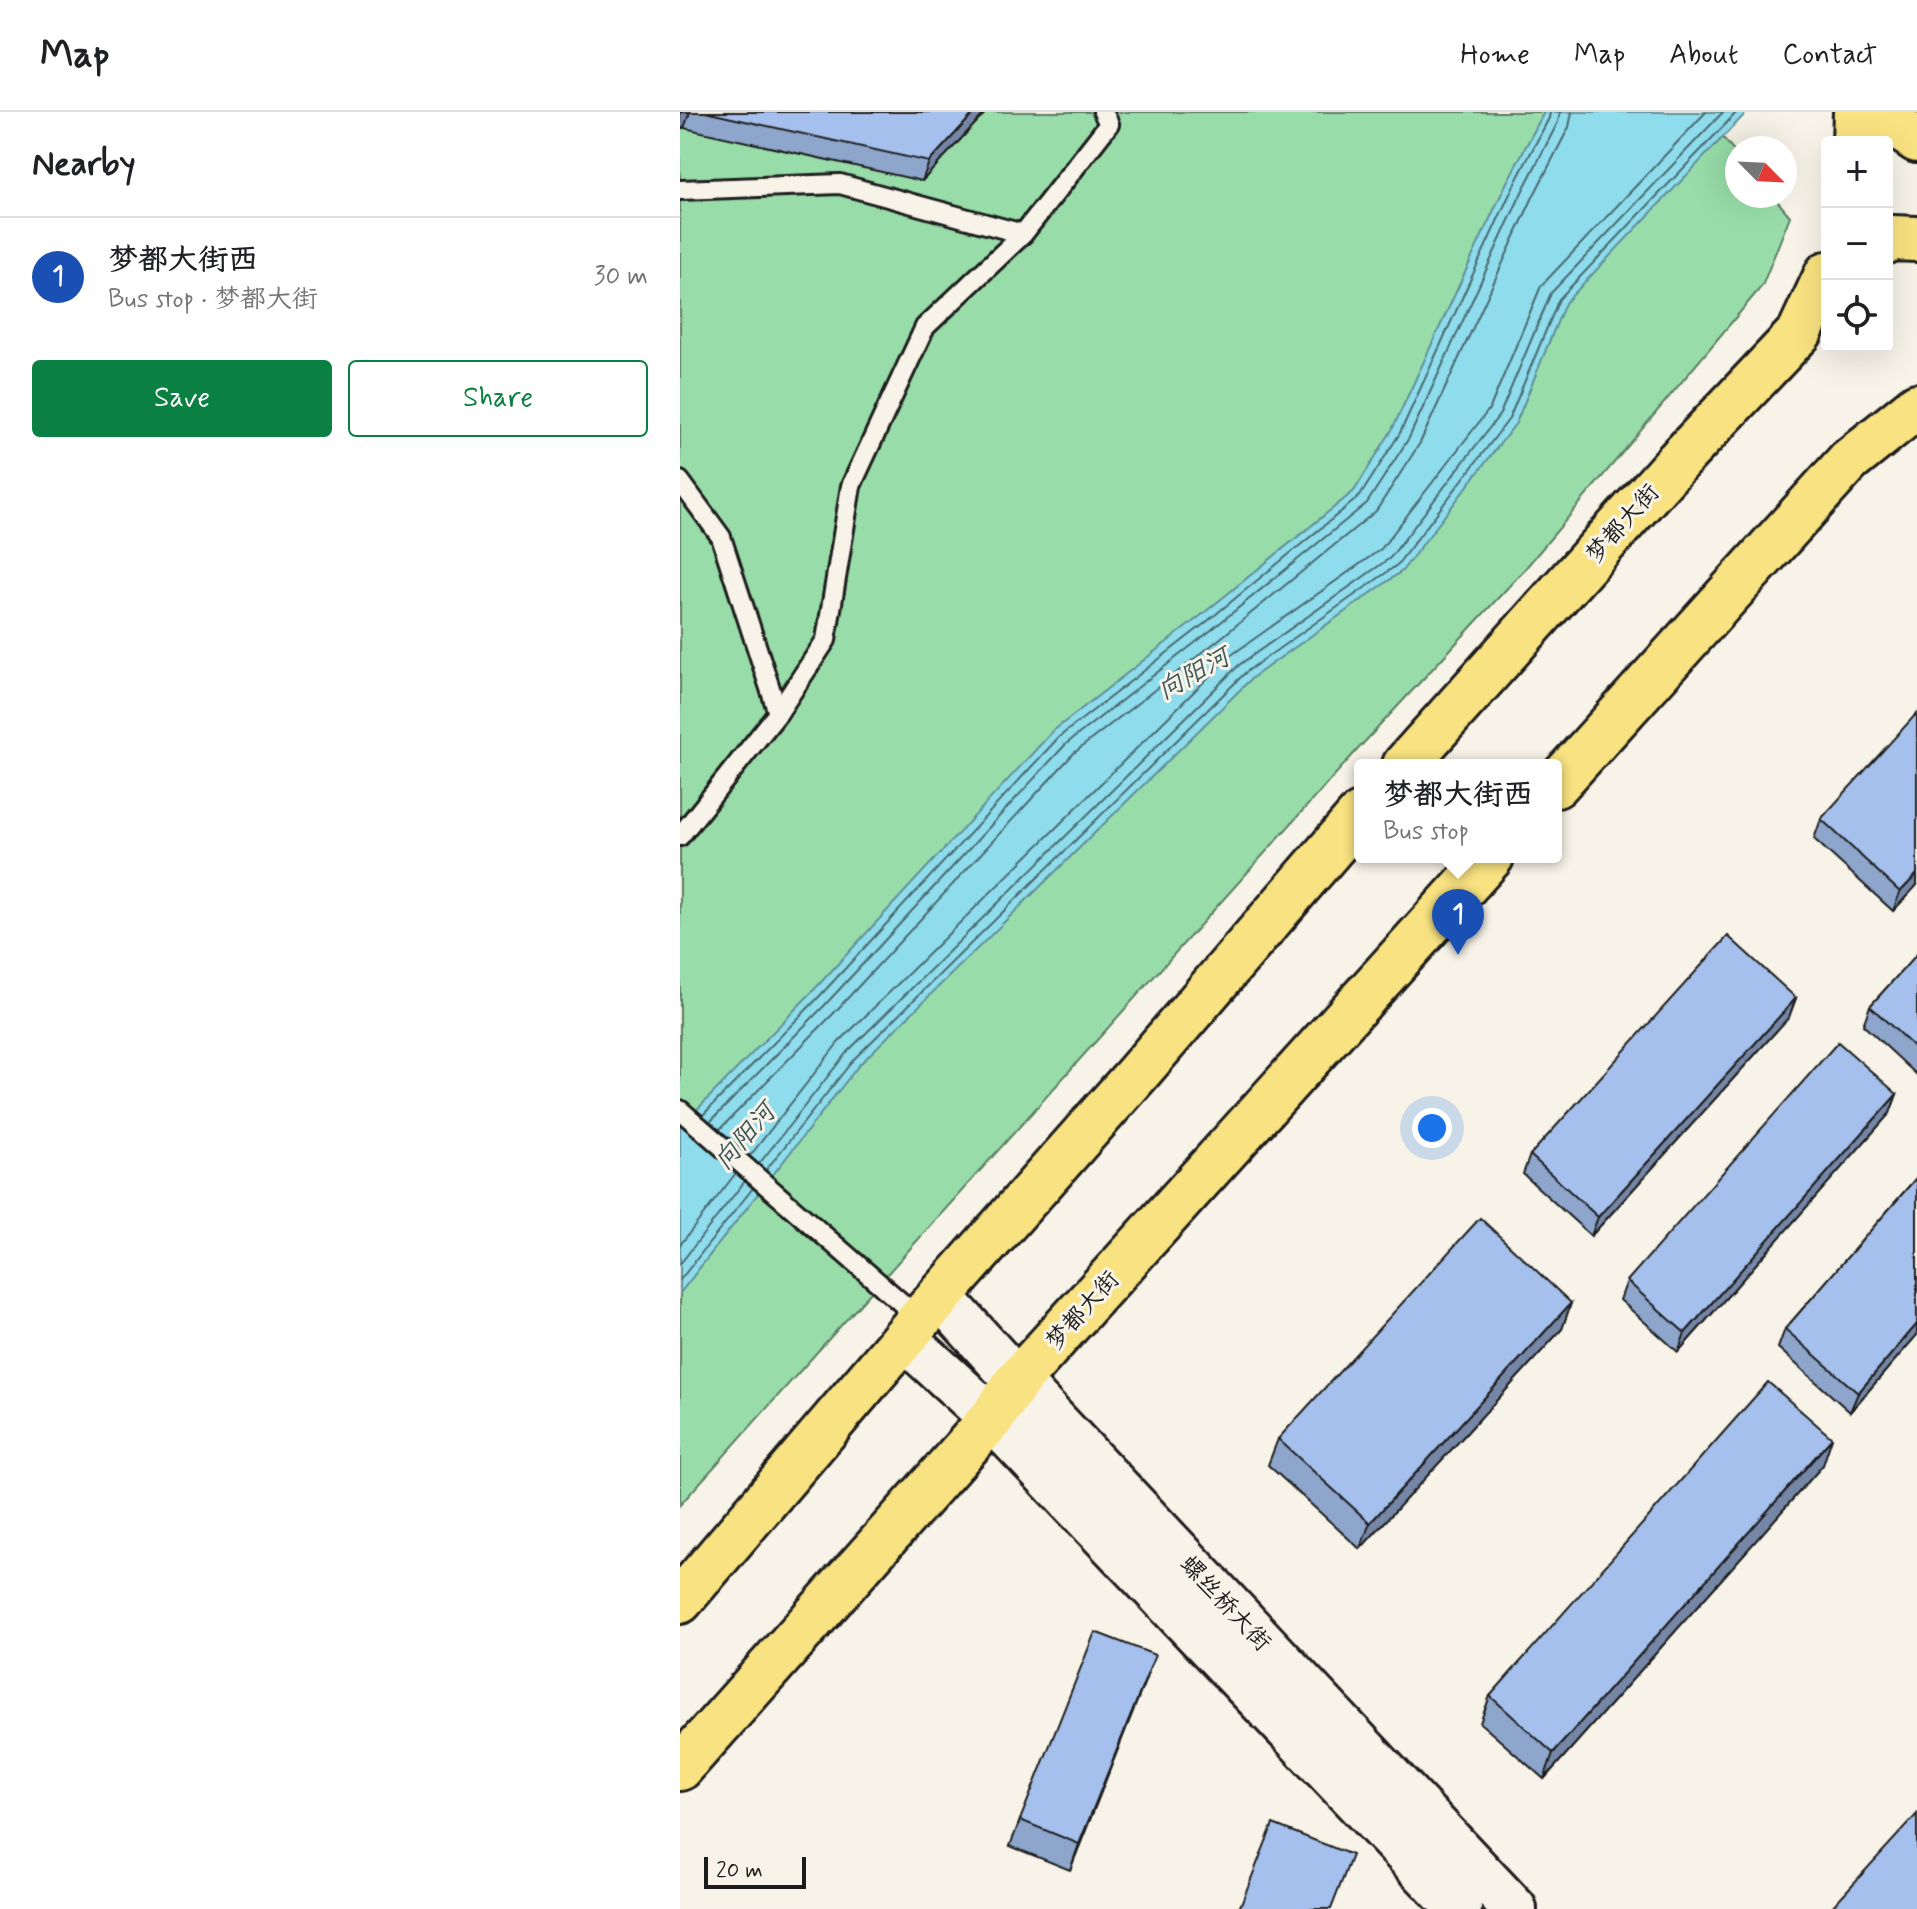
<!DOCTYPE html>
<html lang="en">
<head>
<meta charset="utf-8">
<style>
  body { margin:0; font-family:Mynerve,"LXGW WenKai TC",sans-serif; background:#f6f6f6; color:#202124 }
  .controls { position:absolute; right:24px; top:24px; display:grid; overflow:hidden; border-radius:8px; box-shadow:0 8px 32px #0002 }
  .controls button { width:72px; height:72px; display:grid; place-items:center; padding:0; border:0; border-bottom:2px solid #e0e0e0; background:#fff; color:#202124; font:40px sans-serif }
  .compass { position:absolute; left:1045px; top:24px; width:72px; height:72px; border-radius:50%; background:#fff; box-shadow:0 8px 32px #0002; rotate:114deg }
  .scale { position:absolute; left:24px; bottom:20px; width:102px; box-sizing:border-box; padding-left:8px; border:4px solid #1c1c1c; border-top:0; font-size:22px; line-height:28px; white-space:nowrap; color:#1c1c1c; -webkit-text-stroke:6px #f7f3e8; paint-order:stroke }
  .you { position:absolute; left:752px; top:1016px; width:28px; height:28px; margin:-20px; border:6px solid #fff; border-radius:50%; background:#1a73e8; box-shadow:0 0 0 12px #1a73e833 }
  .badge { display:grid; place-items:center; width:52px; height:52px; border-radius:50%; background:#0b8043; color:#fff; font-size:26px; font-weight:700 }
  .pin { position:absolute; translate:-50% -66px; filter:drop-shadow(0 2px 4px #0008) }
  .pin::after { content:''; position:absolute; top:42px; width:28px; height:24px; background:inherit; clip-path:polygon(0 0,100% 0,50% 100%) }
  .popup { position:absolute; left:674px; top:647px; width:208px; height:104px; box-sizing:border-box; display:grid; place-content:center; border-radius:8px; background:#fff; filter:drop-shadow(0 2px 6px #0005); font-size:26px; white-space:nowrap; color:#757577 }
  .popup b { font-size:30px; color:#202124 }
  .popup::after { content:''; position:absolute; left:50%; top:100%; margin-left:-16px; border:16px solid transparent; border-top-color:#fff }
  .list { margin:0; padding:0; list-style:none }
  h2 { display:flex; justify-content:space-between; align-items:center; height:104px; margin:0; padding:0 32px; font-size:34px }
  h2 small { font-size:26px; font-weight:400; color:#757577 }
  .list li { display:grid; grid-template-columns:52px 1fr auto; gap:24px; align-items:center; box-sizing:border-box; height:120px; padding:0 32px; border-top:2px solid #e0e0e0 }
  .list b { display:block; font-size:30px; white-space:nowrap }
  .list p { margin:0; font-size:26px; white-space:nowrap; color:#757577 }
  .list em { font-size:26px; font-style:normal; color:#757577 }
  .actions { display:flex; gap:16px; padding:24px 32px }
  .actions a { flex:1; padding:18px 0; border:2px solid #0b8043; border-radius:8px; text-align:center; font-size:28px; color:#0b8043 }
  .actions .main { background:#0b8043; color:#fff }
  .icon { flex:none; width:44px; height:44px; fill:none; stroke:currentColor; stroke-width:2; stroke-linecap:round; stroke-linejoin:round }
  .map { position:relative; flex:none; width:1237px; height:1797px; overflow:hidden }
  header { display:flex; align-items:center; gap:48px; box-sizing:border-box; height:112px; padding:0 40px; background:#fff; border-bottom:2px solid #e0e0e0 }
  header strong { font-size:38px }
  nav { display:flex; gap:44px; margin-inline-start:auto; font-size:28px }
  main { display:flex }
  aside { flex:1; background:#fff }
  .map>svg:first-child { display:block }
  .green { fill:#98dda9; stroke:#5a7c62; stroke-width:2 }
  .water { fill:#8edcec; stroke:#608f99; stroke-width:2 }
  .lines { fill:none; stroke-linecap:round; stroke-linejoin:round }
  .shore { stroke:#4a696f; stroke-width:2 }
  .lane-casing { stroke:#1c1c1c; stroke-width:24 }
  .secondary-casing { stroke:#1c1c1c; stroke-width:50 }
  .primary-casing { stroke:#1c1c1c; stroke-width:50 }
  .highway-casing { stroke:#1c1c1c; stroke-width:50 }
  .lane { stroke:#f7f3e8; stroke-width:18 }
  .secondary { stroke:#f7f3e8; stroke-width:44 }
  .primary { stroke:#f8e281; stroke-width:44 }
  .highway { stroke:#f8e281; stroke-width:44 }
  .wall { fill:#8ea5cc; stroke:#1c1c1c; stroke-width:2 }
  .shaded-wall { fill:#7486a6; stroke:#1c1c1c; stroke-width:2 }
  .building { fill:#a5c0ed; stroke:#1c1c1c; stroke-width:2 }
  .labels { text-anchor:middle; stroke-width:6; stroke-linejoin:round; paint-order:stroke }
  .street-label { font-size:24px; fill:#1c1c1c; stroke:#f7f3e8 }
  .water-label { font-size:26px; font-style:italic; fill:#3e565a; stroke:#f7f3e8 }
</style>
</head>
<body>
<header>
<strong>Map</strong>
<nav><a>Home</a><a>Map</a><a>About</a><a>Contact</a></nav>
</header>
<main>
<aside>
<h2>Nearby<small></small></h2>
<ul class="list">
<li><span class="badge" style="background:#1a4fb4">1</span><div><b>梦都大街西</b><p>Bus stop · 梦都大街</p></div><em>30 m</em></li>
</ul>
<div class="actions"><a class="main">Save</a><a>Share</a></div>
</aside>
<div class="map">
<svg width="1237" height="1797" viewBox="0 0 1237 1797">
  <rect width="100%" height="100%" fill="#f7f3e8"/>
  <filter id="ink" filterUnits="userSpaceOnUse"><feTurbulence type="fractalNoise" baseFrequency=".0125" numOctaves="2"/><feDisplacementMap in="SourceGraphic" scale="16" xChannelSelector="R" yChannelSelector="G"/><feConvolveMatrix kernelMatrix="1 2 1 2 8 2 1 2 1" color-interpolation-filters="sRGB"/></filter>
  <g filter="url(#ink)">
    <!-- green -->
    <path class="green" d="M0,0H1021L1057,42V84H1093L1110,104L1082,174L844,458L679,636L0,1393Z"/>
    <!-- water -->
    <path class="water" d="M864,0H1067L885,191L836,311L722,459L572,566L179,953L0,1181V1015L131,881L373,619L519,505L674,379L712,318L826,72Z"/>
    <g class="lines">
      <!-- shore -->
      <path class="shore" d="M23,1003L137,887L379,625L524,512L680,384L720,321L833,75L869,6L870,0
        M30,1010L144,894L386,632L530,519L687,391L729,326L842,80L878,10L880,0
        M39,1018L153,902L394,641L537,529L696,399L740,331L853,85L889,15L892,0
        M70,1044L158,931L550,544L701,437L810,296L861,174L1026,0
        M79,1052L167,940L559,553L710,446L820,302L871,181L1043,0
        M86,1058L174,947L566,560L717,453L829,307L879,187L1057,0
        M0,1133L56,1061
        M0,1152L65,1069
        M0,1168L73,1076"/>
      <!-- lane casing -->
      <g class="lane-casing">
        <path id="lane" d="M0,78L160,72L343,122
          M0,369L41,425L98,601
          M0,724L98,601L146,528L171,374L245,215L343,122L429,12L423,0
          M0,998L240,1207"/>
      </g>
      <!-- secondary casing -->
      <g class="secondary-casing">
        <path id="secondary" d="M260,1184L337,1269L834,1797
          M224,1226L312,1306L779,1797"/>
      </g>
      <!-- primary casing -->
      <g class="primary-casing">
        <path id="primary" d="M1175,30L1176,0
          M1207,129L1213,126L1237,127
          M725,653L998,349L1120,220L1147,162
          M876,673L1169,349L1237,294
          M0,1489L240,1207L457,962L680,703
          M0,1656L312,1306L337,1269L811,745"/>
      </g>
      <!-- highway casing -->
      <g class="highway-casing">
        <path id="highway" d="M1196,0L1237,28"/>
      </g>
      <!-- lane -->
      <use href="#lane" class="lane"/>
      <!-- secondary -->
      <use href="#secondary" class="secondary"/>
      <!-- primary -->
      <use href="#primary" class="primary"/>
      <!-- highway -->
      <use href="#highway" class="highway"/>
    </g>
    <!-- wall -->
    <path class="wall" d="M0,0H306L242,69L4,16Z
      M1141,707L1237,773L1213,799L1134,727Z
      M1237,842V963L1183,913L1190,894Z
      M1116,886L1109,905L911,1124L843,1062L850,1043Z
      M1217,982L1210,1001L998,1240L940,1188L947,1169Z
      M1237,1065V1223L1170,1300L1098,1236L1105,1217Z
      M891,1191L882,1217L680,1437L588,1353L598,1327Z
      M1143,1353L864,1667L800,1611L810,1584Z
      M465,1569L390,1758L330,1734L340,1708Z"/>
    <!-- shaded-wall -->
    <path class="shaded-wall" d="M0,0H10L4,16L0,17Z
      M295,0H306L242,69L249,50Z
      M1237,762V773L1213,799L1220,780Z
      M1116,886L1109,905L911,1124L918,1105Z
      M1217,982L1210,1001L998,1240L1005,1221Z
      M891,1191L882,1217L680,1437L690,1411Z
      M1237,1212V1223L1170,1300L1178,1281Z
      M1152,1326L1143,1353L864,1667L873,1641Z
      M475,1543L465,1569L390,1758L399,1732Z"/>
    <!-- building -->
    <path class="building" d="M25,0H295L249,50Z
      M1237,601V762L1220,780L1141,707Z
      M1048,824L1116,886L918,1105L850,1043Z
      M1237,842V938L1190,894Z
      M1158,930L1217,982L1005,1221L947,1169Z
      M1237,1065V1212L1178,1281L1105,1217Z
      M800,1106L891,1191L690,1411L598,1327Z
      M1088,1270L1152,1326L873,1641L810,1584Z
      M415,1520L475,1543L399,1732L340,1708Z
      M1237,1702V1797H1150Z
      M593,1712L672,1743L651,1797H559Z"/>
  </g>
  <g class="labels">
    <!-- street labels -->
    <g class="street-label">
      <text transform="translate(942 411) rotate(-48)" y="8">梦都大街</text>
      <text transform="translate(402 1198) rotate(-48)" y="8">梦都大街</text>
      <text transform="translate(546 1491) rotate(47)" y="8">螺丝桥大街</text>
    </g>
    <!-- water labels -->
    <g class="water-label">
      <text transform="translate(513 561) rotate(-29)" y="9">向阳河</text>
      <text transform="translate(64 1024) rotate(-49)" y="9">向阳河</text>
    </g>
  </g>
</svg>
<div class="controls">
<button>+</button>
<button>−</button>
<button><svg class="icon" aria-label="locate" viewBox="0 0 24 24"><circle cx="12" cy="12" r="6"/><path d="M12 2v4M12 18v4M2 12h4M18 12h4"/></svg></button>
</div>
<svg class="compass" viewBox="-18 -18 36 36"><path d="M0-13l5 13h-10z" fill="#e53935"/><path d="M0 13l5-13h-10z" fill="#757577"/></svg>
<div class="scale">20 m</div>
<div class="you"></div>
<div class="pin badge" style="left:778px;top:843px;background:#1a4fb4">1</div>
<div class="popup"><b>梦都大街西</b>Bus stop</div>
</div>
</main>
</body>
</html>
